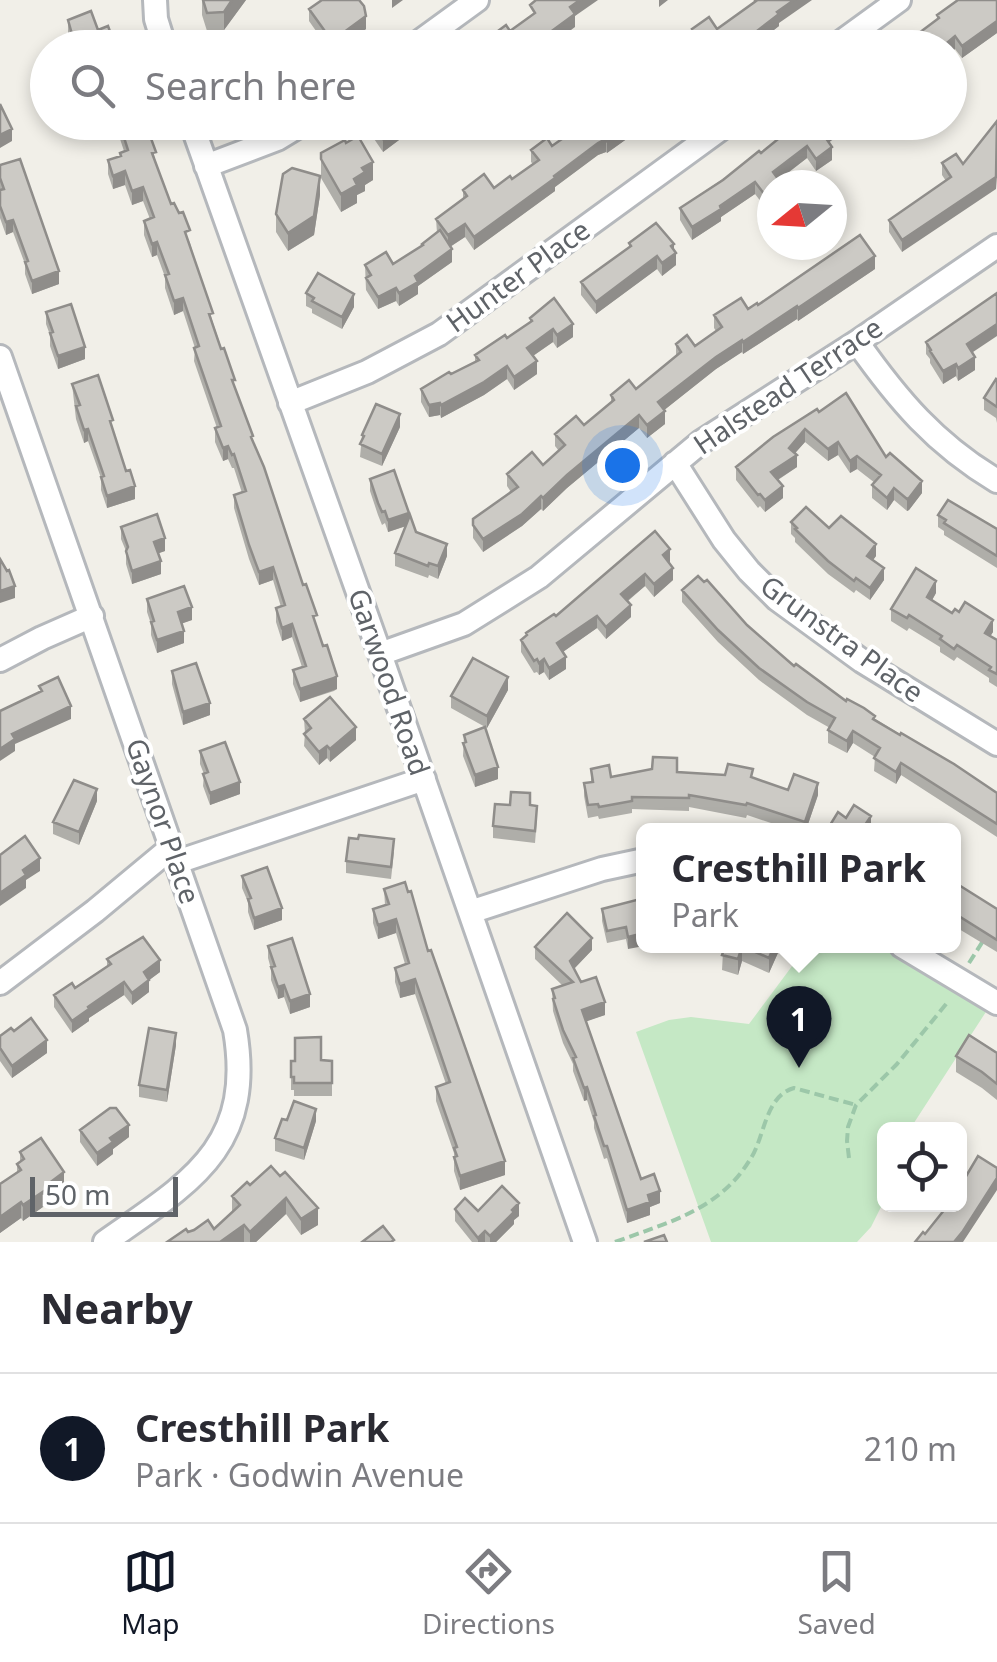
<!DOCTYPE html>
<html lang="en">
<head>
<meta charset="utf-8">
<style>
  body { margin:0; font-family:"Noto Sans",sans-serif; background:#f7f7f7; color:#2b2b33 }
  .controls { position:absolute; right:30px; bottom:30px; display:grid; overflow:hidden; border-radius:15px; box-shadow:0 5px 15px #0003 }
  .controls button { width:90px; height:90px; display:grid; place-items:center; padding:0; border:0; border-bottom:2px solid #e1e1e2; background:#fff; color:#2b2b33; font:50px sans-serif }
  .compass { position:absolute; left:757px; top:170px; width:90px; height:90px; border-radius:50%; background:#fff; box-shadow:0 5px 15px #0003; rotate:252deg }
  .scale { position:absolute; left:30px; bottom:25px; width:148px; box-sizing:border-box; padding-left:10px; border:5px solid #5f6368; border-top:0; font-size:28px; line-height:35px; white-space:nowrap; color:#5f6368; -webkit-text-stroke:8px #fff; paint-order:stroke }
  .you { position:absolute; left:622px; top:465px; width:35px; height:35px; margin:-25px; border:8px solid #fff; border-radius:50%; background:#1a73e8; box-shadow:0 0 0 15px #1a73e833 }
  .badge { display:grid; place-items:center; width:65px; height:65px; border-radius:50%; background:#111827; color:#fff; font-size:32px; font-weight:700 }
  .pin { position:absolute; translate:-50% -82px; filter:drop-shadow(0 2px 5px #0008) }
  .pin::after { content:''; position:absolute; top:52px; width:35px; height:30px; background:inherit; clip-path:polygon(0 0,100% 0,50% 100%) }
  .popup { position:absolute; left:636px; top:823px; width:325px; height:130px; box-sizing:border-box; display:grid; place-content:center; border-radius:15px; background:#fff; filter:drop-shadow(0 2px 8px #0005); font-size:32px; white-space:nowrap; color:#7c7c81 }
  .popup b { font-size:38px; color:#2b2b33 }
  .popup::after { content:''; position:absolute; left:50%; top:100%; margin-left:-20px; border:20px solid transparent; border-top-color:#fff }
  .list { margin:0; padding:0; list-style:none }
  h2 { display:flex; justify-content:space-between; align-items:center; height:130px; margin:0; padding:0 40px; font-size:42px }
  h2 small { font-size:32px; font-weight:400; color:#7c7c81 }
  .list li { display:grid; grid-template-columns:65px 1fr auto; gap:30px; align-items:center; box-sizing:border-box; height:150px; padding:0 40px; border-top:2px solid #e1e1e2 }
  .list b { display:block; font-size:38px; white-space:nowrap }
  .list p { margin:0; font-size:32px; white-space:nowrap; color:#7c7c81 }
  .list em { font-size:32px; font-style:normal; color:#7c7c81 }
  .icon { flex:none; width:55px; height:55px; fill:none; stroke:currentColor; stroke-width:2; stroke-linecap:round; stroke-linejoin:round }
  .map { position:relative; flex:none; width:997px; height:1242px; overflow:hidden }
  .search { position:absolute; background:#fff; box-shadow:0 5px 15px #0003; left:30px; right:30px; top:30px; height:110px; display:flex; align-items:center; gap:25px; box-sizing:border-box; padding:0 35px; border-radius:55px; color:#7c7c81; font-size:38px }
  .sheet { height:280px; background:#fff }
  nav { display:flex; justify-content:space-around; align-items:center; box-sizing:border-box; height:140px; border-top:2px solid #e1e1e2; background:#fff; font-size:28px; color:#7c7c81 }
  nav a { display:grid; justify-items:center; gap:5px }
  nav .on { color:#111827 }
  .map>svg:first-child { display:block }
  .green { fill:#c5e8c5 }
  .lines { fill:none; stroke-linecap:round; stroke-linejoin:round }
  .minor-casing { stroke:#b5b8bc; stroke-width:28 }
  .path { stroke:#9cc7a9; stroke-width:4; stroke-dasharray:10 5; stroke-linecap:butt }
  .minor { stroke:#fff; stroke-width:22 }
  .wall { fill:#afaea9 }
  .shaded-wall { fill:#8f8d8a }
  .building { fill:#cccac5; stroke:#8f8d8a; stroke-width:2.5 }
  .labels { text-anchor:middle; stroke-width:8; stroke-linejoin:round; paint-order:stroke }
  .street-label { font-size:28px; fill:#5f6368; stroke:#fff }
</style>
</head>
<body>
<div class="map">
<svg width="997" height="1242" viewBox="0 0 997 1242">
  <rect width="100%" height="100%" fill="#f1efe8"/>
  <!-- green -->
  <path class="green" d="M807,946H902L993,1001L910,1129L884,1130V1201L871,1227L857,1242H711L636,1032L669,1020L691,1017L749,1024Z"/>
  <g class="lines">
    <!-- minor casing -->
    <g class="minor-casing">
      <path id="minor" d="M155,0L156,19L165,48
        M411,48L477,0
        M833,48L899,0
        M191,122L380,654L585,1242
        M206,166L277,139L305,122
        M857,342C898,400 935,444 997,481
        M0,357L235,1030C255,1148 189,1183 105,1242
        M290,403L367,372L439,334L730,122
        M675,463L724,540L749,571L777,599L862,661L997,744
        M380,654L464,624L539,577L701,442L857,342L997,246
        M0,660L42,638L92,616
        M177,862L424,779
        M470,912L602,869L644,860
        M902,946L997,1003
        M0,983L95,911L172,847"/>
    </g>
    <!-- path -->
    <path class="path" d="M969,963L983,941
      M849,1158L847,1141L848,1127L856,1105L897,1064L947,1003
      M615,1242C669,1222 720,1210 751,1158C765,1136 765,1096 794,1088L856,1105"/>
    <!-- minor -->
    <use href="#minor" class="minor"/>
  </g>
  <!-- wall -->
  <path class="wall" d="M202,0H246L224,30L207,31L202,15Z
    M754,0L779,23V26L751,48H692L695,45L692,41V29H717L754,2Z
    M997,0V33L962,58L955,49L950,53V48L937,20V15Z
    M309,9L366,29L339,48H328L309,21Z
    M68,20L98,30L112,37L118,48H72L68,33Z
    M106,122H148V130L156,163L171,204L190,243L213,323L337,689L334,691L300,702L293,684V670L302,667L292,637L282,641L276,622V608L281,607L273,580L259,585L249,559L234,508V495L242,493L234,468H232L228,459L223,461L215,442V428H217L194,361L195,348L183,311L174,315L165,288V277L157,255L152,257L144,235V221L150,219L143,201L132,205L125,185L113,189L108,174V160L120,156V153L124,151L115,124L107,127Z
    M370,122H423L383,152L370,133Z
    M856,122L828,142L832,160L816,171L807,158L779,180L781,185L765,207L755,194L721,217V221L692,240L680,220V208L761,153Z
    M635,130V133L607,153L606,152L598,155L555,187V191L474,250L465,237L450,247L452,262L418,286V294L399,306L396,301L378,309L366,290L365,265L393,264L422,246V244L437,233L436,219L463,199V190L494,188L512,179L533,164L531,162V150Z
    M321,153L373,180L365,185V191L357,195V203L341,212L321,178Z
    M942,163L963,164L902,252L889,232V220L946,181L942,175Z
    M0,165L59,284L32,294L25,274V264L13,232L6,235L0,218Z
    M320,195L314,235L288,251L276,232V214Z
    M629,243L674,250L676,265L662,276L657,269L596,314L581,295V282L629,248Z
    M875,269L798,321L797,319L743,354L742,352L716,369L664,410L665,424L647,438L639,428L567,488L543,511L541,509L522,526L483,552L473,538V519L511,492L507,486V474L543,465L559,451L555,446V434L584,425L611,402V395L636,389L676,356V344L695,346L716,331L714,328V315L748,309L758,305Z
    M306,293L354,307L342,329L312,313V309L306,306Z
    M46,312L85,359L58,369L50,346V335L46,324Z
    M530,318L573,337L557,348L553,342L533,356L537,374L514,390L507,379L484,395L441,418L440,415L429,417L421,402V389L475,362V355L507,338L530,323Z
    M926,342L973,353L975,370L958,381L956,376L943,384L930,363V359L926,354Z
    M997,380V423L996,418L984,410V398Z
    M72,384L113,431L135,499L107,508L101,490V478L88,441L84,443L76,419Z
    M819,412L886,457L922,493L909,510L907,511L894,500L887,510L872,498V485L875,483L857,469L850,473L838,455L828,461L805,442L795,453L797,467L778,480L783,498L765,512L760,506L758,508L736,480V467Z
    M400,427L382,466L360,457L362,435Z
    M370,479L409,518L416,532L447,556L438,579L429,575L428,578L395,566V553L406,526L388,532L385,523L382,525L378,515L370,491Z
    M938,515L997,529V568L944,535V531L938,527Z
    M791,522L829,528L876,556L873,560L884,580L870,600L856,590L854,593L828,574L795,542V538L791,534Z
    M121,527L165,551L158,553L161,574L132,584L126,564V551L121,539Z
    M670,562L673,580L654,597L645,586L628,601L631,617L606,639L597,628L563,652L566,669L549,680L544,672L539,675L537,672L534,673L521,652V640L526,636V633L556,616Z
    M682,590L747,625L794,666L846,701L997,793V837L901,775L896,784L874,771L875,757L853,743L847,753L828,743V730L830,728L807,715L759,680L718,642L682,602Z
    M936,593L932,600L952,613L993,632L990,636L997,640V687L989,682V678L957,657L954,661L940,652V647L909,628L907,631L891,621V609Z
    M147,599L192,620L182,623L184,643L157,653L151,635V624L147,612Z
    M172,671L210,715L183,725L172,684Z
    M508,690L487,728L451,708V696Z
    M304,719L356,740L330,762L327,758L319,765L304,746L305,733Z
    M464,735L498,779L475,787L463,756Z
    M200,751L240,794L210,805L203,786L204,774L200,764Z
    M591,769L611,777L677,772L753,778L788,790L818,795L806,830H792L747,815L746,818L689,807V811L632,809V813L599,819L598,816L588,818L584,796V783L591,782Z
    M97,801L79,845L53,834V822Z
    M530,805L537,818L535,843L493,838V826Z
    M394,852L391,879L346,873V861Z
    M242,876L282,920L254,930L248,912V902L242,888Z
    M954,882L997,909V952L954,926Z
    M384,889L428,951L505,1175L460,1190L454,1171V1153L436,1101V1087L446,1084L415,994L400,998L395,982V968L405,964L396,933L378,939L373,923V909L385,905Z
    M644,898L628,949L626,939L607,943L602,921V909Z
    M268,946L310,1007L290,1014L284,997L278,999L271,980V969L268,958Z
    M676,946H781L769,973L742,961L738,975L722,970L723,952Z
    M535,947L592,950L574,969L581,982L605,1015L586,1021L641,1179L660,1203L650,1207V1215L627,1223L607,1158L604,1159L594,1128V1122L587,1100L584,1101L573,1071V1064L563,1043L553,1011L552,989L563,986L535,959Z
    M107,959L160,972L149,980V992L132,1005L124,995L89,1018V1021L72,1033L54,1007V995L75,988L107,967Z
    M14,1031L47,1053L12,1078L0,1061V1036Z
    M176,1045L167,1102L139,1097V1085Z
    M997,1053V1100L982,1088L956,1072V1056Z
    M291,1061H332V1096H294V1090H291Z
    M287,1120L316,1121L304,1160L275,1151V1138Z
    M80,1130L129,1137L113,1149V1154L97,1166L80,1142Z
    M20,1152L64,1188L50,1198V1202L23,1221L21,1218L0,1233V1184L17,1172V1164L20,1162Z
    M271,1166L318,1225L301,1235L286,1214L256,1242H167L188,1232L214,1229L232,1213V1196L250,1185Z
    M455,1209L478,1211L519,1216L514,1220V1224L496,1242H472L455,1221Z"/>
  <!-- shaded-wall -->
  <path class="shaded-wall" d="M232,0H246L224,30V12Z
    M392,0H403L392,8Z
    M580,0H598L575,16V27L547,48H534V44L570,7Z
    M659,0H668L659,7Z
    M794,0H812L779,23V26L751,48H735L777,12Z
    M366,16V29L339,48H332V41Z
    M997,21V33L962,58V46Z
    M955,36V49L950,53V48H941Z
    M406,122H423L383,152V139Z
    M632,122H644L635,130V133L607,153V141Z
    M837,122H856L823,147V134Z
    M12,129V141L0,148V135Z
    M606,139V152L598,155L555,187V191L474,250V237L554,176L598,143Z
    M807,146V158L773,184V172Z
    M832,147V160L816,171V159Z
    M373,162V180L365,185V191L357,195V203L341,212V194L362,168Z
    M125,171V185L113,189V176Z
    M320,176V195L314,235L288,251V233Z
    M997,176L996,189L902,252V240Z
    M755,182V194L721,217V221L692,240V227Z
    M143,187V201L132,205V191Z
    M772,190V202L765,207V195Z
    M13,220V232L6,235V222Z
    M465,224V237L448,248V235Z
    M157,242V255L152,257V244Z
    M674,244V255L676,253V265L662,276V263L671,246Z
    M452,249V262L418,286V294L399,306V293L415,276Z
    M657,256V269L596,314V302Z
    M875,256V269L798,321V308Z
    M59,271V284L32,294V281Z
    M396,288V301L378,309V297Z
    M354,294V307L342,329V317Z
    M183,298V311L174,315V301Z
    M797,306V319L743,354V342Z
    M573,324V337L557,348V335Z
    M997,324V336L967,356V344Z
    M553,329V342L527,360V348Z
    M742,340V352L716,369L658,415V402L716,357Z
    M85,347V359L58,369V356Z
    M975,357V370L958,381V368Z
    M537,361V374L514,390V377Z
    M956,364V376L943,384V371Z
    M507,366V379L484,395L441,418V405Z
    M440,403V415L429,417V405Z
    M665,411V424L647,438V425Z
    M400,414V427L382,466V454Z
    M639,415V428L567,488L543,511V498L567,475Z
    M88,429V441L84,443V430Z
    M805,429V442L789,460V448Z
    M838,442V455L828,461V449Z
    M228,446V459L223,461V448Z
    M797,455V467L771,484V472Z
    M857,456V469L850,473V461Z
    M922,481V493L909,510L907,511V499Z
    M135,486V499L107,508V496Z
    M783,486V498L765,512V500Z
    M894,488V500L887,510V498Z
    M541,496V509L522,526L483,552V539Z
    M409,513V525L388,532V520Z
    M165,538V551L154,555V542Z
    M447,544V556L438,579V566Z
    M876,544V556L867,568V556Z
    M670,549V562L663,568V555Z
    M161,561V574L132,584V571Z
    M273,567V580L259,585V572Z
    M673,568V580L654,597V584Z
    M884,568V580L870,600V588Z
    M645,574V586L621,606V594Z
    M936,581V593L927,609V597Z
    M15,586V598L0,603V591Z
    M631,605V617L606,639V627Z
    M192,607V620L178,625V612Z
    M597,616V628L557,656V643Z
    M993,620V632L985,645V633Z
    M292,624V637L282,641V628Z
    M184,631V643L157,653V640Z
    M566,657V669L549,680V668Z
    M544,659V672L539,675V663Z
    M337,676V689L300,702V689Z
    M508,677V690L487,728V716Z
    M210,703V715L183,725V712Z
    M71,706V719L15,744V751L0,761V749L12,734Z
    M356,727V740L330,762V749Z
    M853,731V743L847,753V741Z
    M327,746V758L319,765V752Z
    M901,763V775L896,784V772Z
    M498,767V779L475,787V775Z
    M240,782V794L210,805V793Z
    M818,783V795L806,830H805V822Z
    M97,789V801L79,845V832Z
    M871,816V828L870,830H863V828Z
    M40,858V871L26,880V888L0,906V893L23,870Z
    M282,908V920L254,930V918Z
    M396,919V933L378,939V925Z
    M644,933V946L628,949V937Z
    M592,938V950L570,973V961Z
    M742,946V961L738,975V959Z
    M774,946H781L769,973V958Z
    M160,960V972L144,984V972Z
    M415,979V994L400,998V984Z
    M149,980V992L132,1005V993Z
    M124,982V995L89,1018V1021L72,1033V1021L88,1007Z
    M284,985V997L278,999V987Z
    M310,994V1007L290,1014V1001Z
    M605,1002V1015L582,1023V1010Z
    M176,1033V1045L167,1102V1090Z
    M47,1040V1053L12,1078V1066Z
    M587,1087V1100L584,1101V1088Z
    M316,1109V1121L304,1160V1148Z
    M129,1125V1137L113,1149V1154L97,1166V1153L110,1138Z
    M505,1161V1175L460,1190V1176Z
    M64,1172V1188L50,1198V1202L23,1221V1205L48,1184Z
    M997,1178V1190L963,1242H954Z
    M660,1191V1203L650,1207V1215L627,1223V1210L648,1195Z
    M286,1198V1214L256,1242H250V1232Z
    M21,1202V1218L0,1233V1217Z
    M519,1203V1216L514,1220V1224L496,1242H490V1236Z
    M318,1208V1225L301,1235V1219Z
    M244,1225V1242H220Z
    M485,1231V1242H478V1238Z"/>
  <!-- building -->
  <path class="building" d="M203,0H232L224,12L207,13Z
    M322,0H359L364,6L366,16L332,41L309,9Z
    M536,0H580L570,7L575,14L534,44L535,48H481L479,45L506,25L510,31L535,13L530,5Z
    M755,0H794L777,12L779,14L735,48H692L701,41L692,29L709,17L717,29L756,1Z
    M958,0H997V21L962,46L955,36L941,48H899L939,18L937,15Z
    M91,11L98,30L108,26L112,37L115,36L118,48H76L68,20Z
    M239,38L250,48H231Z
    M268,42L274,48H263Z
    M0,104L12,129L0,135Z
    M997,121L996,177L902,240L889,220L951,177L942,163L956,154L963,164Z
    M119,122H145L156,152L152,153L171,204L174,203L179,213L183,212L190,230L185,232L213,313L209,314L221,349L224,348L235,380H232L253,436L251,437L264,467L303,585L306,584L317,615L313,616L323,646L327,645L337,676L334,678L300,689L293,670L306,666L292,624L282,628L276,608L285,605L273,567L259,572L249,545L234,495L246,491L234,454L232,455L228,446L223,448L215,428L221,426L194,348L199,346L183,298L174,301L165,275L169,274L157,242L152,244L144,221L154,217L143,187L132,191L125,171L113,176L108,160L121,156L120,153L128,150Z
    M371,122H406L383,139Z
    M586,122H632L607,141L606,139L598,143L554,176L555,178L474,237L465,224L448,235L436,219L467,196L463,190L484,174L494,188L510,176L512,179L539,160L531,150L547,138L552,146Z
    M799,122H837L823,134L832,147L816,159L807,146L773,172L781,183L778,185H772V190L765,195L755,182L720,206L721,209L692,227L680,208L723,180L759,151L761,153Z
    M358,136L373,162L362,168L365,172L354,179L357,185L341,194L321,159V153L345,140L346,143Z
    M20,159L59,271L32,281L25,262L28,261L13,220L6,222L0,206V190L4,189L0,178V165Z
    M292,168L320,176L314,216L288,233L276,214L283,174Z
    M656,223L674,244L671,246L676,253L662,263L657,256L596,302L581,282L631,246L629,243Z
    M440,230L452,249L415,276L418,282L399,293L396,288L378,297L366,278L371,275L365,265L386,252L393,264L423,245L422,244Z
    M860,235L875,256L798,308L797,306L743,342L742,340L716,357L658,402L665,411L647,425L639,415L567,475L543,498L541,496L522,514L483,539L473,525V519L518,487L507,474L532,452L543,465L565,445L555,434L576,416L584,425L614,400L611,395L629,380L636,389L681,352L676,344L687,335L695,346L722,327L714,315L741,298L748,309L757,303L758,305Z
    M318,273L354,294L342,317L312,301L314,298L306,293Z
    M997,293V324L967,344L975,357L958,368L956,364L943,371L930,351L931,350L926,342Z
    M554,298L573,324L557,335L553,329L527,348L537,361L514,377L507,366L484,382L441,405L440,403L429,405L421,389L449,372L451,374L479,360L475,355L505,335L507,338L532,321L530,318Z
    M71,304L85,347L58,356L50,333L53,332L46,312Z
    M98,375L113,420L110,421L126,471L130,470L135,486L107,496L101,477L104,476L88,429L84,430L76,406L80,405L72,384Z
    M996,379L997,380V407L984,398Z
    M846,393L886,457L890,453L922,481L909,498L907,499L894,488L887,498L872,485L881,475L857,456L850,461L838,442L828,449L805,429L789,448L797,455L771,472L783,486L765,500L760,494L758,495L736,467L773,437L817,409L819,412Z
    M376,404L400,414L382,454L360,444L364,436L362,435Z
    M394,470L409,513L388,520L385,511L382,512L378,503L370,479Z
    M948,500L997,529V556L944,523L946,520L938,515Z
    M806,507L829,528L841,516L876,544L867,556L884,568L870,588L856,578L854,581L828,561L795,529L797,528L791,522Z
    M157,514L165,538L154,542L161,561L132,571L126,551L128,547L121,527Z
    M410,515L416,532L447,544L438,566L429,563L428,566L395,553Z
    M655,531L670,549L663,555L673,568L654,584L645,574L621,594L631,605L606,627L597,616L557,643L566,657L549,668L544,659L539,663L537,659L534,661L521,640L527,635L526,633L554,614L556,616Z
    M0,559L7,571L9,570L15,586L0,591Z
    M916,568L936,581L927,597L952,613L955,609L959,612L965,602L993,620L985,633L997,640V674L989,670L991,667L957,645L954,649L940,639L942,636L909,615L907,618L891,609Z
    M698,576L704,582L707,580L747,625L794,666L796,664L846,701L847,699L864,708L875,716L873,719L900,735L901,733L954,764L997,793V824L901,763L896,772L874,758L880,748L853,731L847,741L828,730L835,718L807,702L759,668L718,630L682,590Z
    M184,586L192,607L178,612L184,631L157,640L151,622L154,621L147,599Z
    M473,658L508,677L487,716L451,696Z
    M196,663L210,703L183,712L172,671Z
    M58,677L71,706L12,734L15,739L0,749V711L42,691L39,686Z
    M330,697L356,727L330,749L327,746L319,752L304,734L311,728L304,719Z
    M485,727L498,767L475,775L463,743L466,742L464,735Z
    M225,742L240,782L210,793L203,774L208,772L200,751Z
    M653,757L677,758V772L725,775L728,764L753,769L751,777L788,790L794,774L818,783L805,822L747,803L746,805L689,795V798L632,797V801L599,807L598,804L588,805L584,783L593,782L591,769L609,765L611,777L652,769Z
    M74,780L97,789L79,832L53,822Z
    M511,792L530,793V805L537,806L535,831L493,826L495,804L510,805Z
    M854,805L871,816L863,828L868,830H827L838,812L846,818Z
    M359,835L394,839L391,867L346,861L349,838L358,839Z
    M25,836L40,858L23,870L26,875L0,893V855Z
    M267,867L282,908L254,918L248,899L251,898L242,876Z
    M405,882L408,892L411,891L428,951L431,950L505,1161L460,1176L454,1157L457,1156L454,1148L457,1147L436,1087L450,1082L415,979L400,984L395,968L409,963L396,919L378,925L373,909L389,904L384,889Z
    M954,882L997,909V940L954,913Z
    M644,898V933L628,937L626,927L607,931L602,909Z
    M567,913L592,938L570,961L581,982L596,977L605,1002L582,1010L641,1179L654,1174L660,1191L648,1195L650,1202L627,1210L607,1146H604L594,1116L596,1115L587,1087L584,1088L573,1058L576,1057L563,1030L553,999L555,998L552,989L573,982L535,947Z
    M143,937L160,960L144,972L149,980L132,993L124,982L88,1007L89,1009L72,1021L54,995L72,983L75,988L111,964L107,959Z
    M292,938L310,994L290,1001L284,985L278,987L271,967L275,966L268,946Z
    M725,946H774L769,958L742,946L738,959L722,955Z
    M31,1018L47,1040L12,1066L0,1048V1036L11,1028L14,1031Z
    M149,1028L176,1033L167,1090L139,1085Z
    M969,1035L997,1053V1084L982,1072L956,1056Z
    M321,1037V1060L332,1061V1083H294V1077H291V1061H295V1038Z
    M294,1101L316,1109L304,1148L275,1138L282,1119L287,1120Z
    M110,1108H116L129,1125L110,1138L113,1142L97,1153L80,1130Z
    M41,1138L64,1172L48,1184L50,1187L23,1205L21,1202L0,1217V1184L21,1170L17,1164L24,1159L20,1152Z
    M978,1156L997,1168V1178L963,1231L954,1242H915L923,1232L925,1234L949,1204H960V1175L965,1178Z
    M271,1166L280,1176L285,1172L318,1208L301,1219L286,1198L250,1232L244,1225L220,1242H167L186,1229L188,1232L194,1230L208,1220L214,1229L240,1205L232,1196L247,1182L250,1185Z
    M502,1186L519,1203L512,1210L514,1212L490,1236L485,1231L478,1238L455,1209L465,1198L478,1211Z
    M383,1226L394,1240L391,1242H362Z
    M664,1235L667,1242H644Z"/>
  <g class="labels">
    <!-- street labels -->
    <g class="street-label">
      <text transform="translate(518 276) rotate(-36)" y="10">Hunter Place</text>
      <text transform="translate(788 386) rotate(-34)" y="10">Halstead Terrace</text>
      <text transform="translate(842 639) rotate(36)" y="10">Grunstra Place</text>
      <text transform="translate(389 682) rotate(71)" y="10">Garwood Road</text>
      <text transform="translate(163 821) rotate(71)" y="10">Gaynor Place</text>
    </g>
  </g>
</svg>
<div class="controls">
<button><svg class="icon" aria-label="locate" viewBox="0 0 24 24"><circle cx="12" cy="12" r="6"/><path d="M12 2v4M12 18v4M2 12h4M18 12h4"/></svg></button>
</div>
<svg class="compass" viewBox="-18 -18 36 36"><path d="M0-13l5 13h-10z" fill="#e53935"/><path d="M0 13l5-13h-10z" fill="#7c7c81"/></svg>
<div class="scale">50 m</div>
<div class="you"></div>
<div class="pin badge" style="left:799px;top:1068px">1</div>
<div class="popup"><b>Cresthill Park</b>Park</div>
<div class="search"><svg class="icon" aria-label="search" viewBox="0 0 24 24"><circle cx="10" cy="10" r="6"/><path d="M15 15l6 6"/></svg>Search here</div>
</div>
<section class="sheet">
<h2>Nearby<small></small></h2>
<ul class="list">
<li><span class="badge">1</span><div><b>Cresthill Park</b><p>Park · Godwin Avenue</p></div><em>210 m</em></li>
</ul>
</section>
<nav>
<a class="on"><svg class="icon" aria-label="map" viewBox="0 0 24 24"><path d="M3 6l6-2 6 2 6-2v14l-6 2-6-2-6 2zM9 4v14M15 6v14"/></svg>Map</a>
<a><svg class="icon" aria-label="directions" viewBox="0 0 24 24"><path d="M12 3l9 9-9 9-9-9zM9 14v-3h6M13 9l2 2-2 2"/></svg>Directions</a>
<a><svg class="icon" aria-label="saved" viewBox="0 0 24 24"><path d="M7 4h10v16l-5-4-5 4z"/></svg>Saved</a>
</nav>
</body>
</html>
